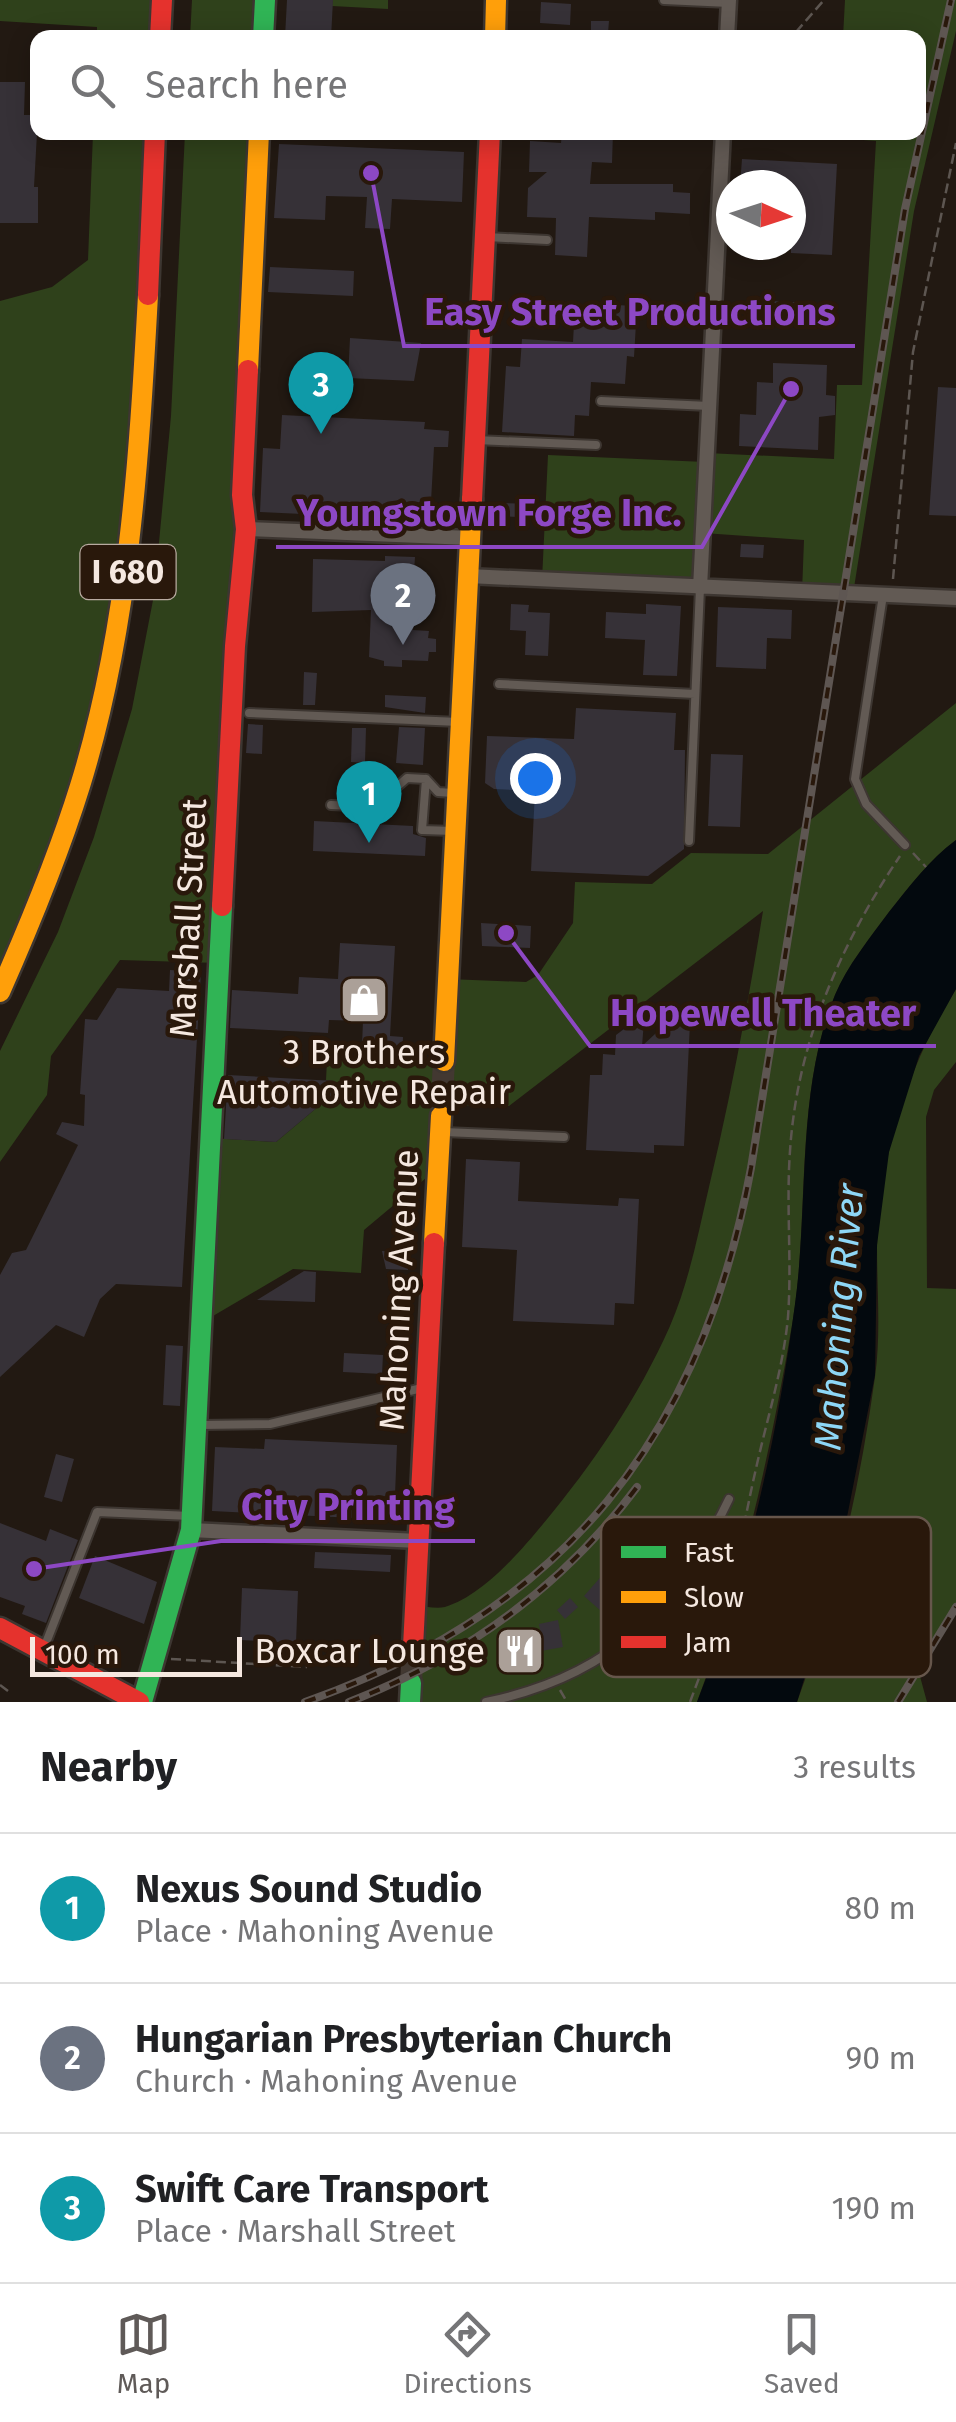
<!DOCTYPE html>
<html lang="en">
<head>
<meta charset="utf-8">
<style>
  body { margin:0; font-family:"Fira Sans",sans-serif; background:#f6f6f6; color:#202124 }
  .compass { position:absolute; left:716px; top:170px; width:90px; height:90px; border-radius:50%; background:#fff; box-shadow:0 5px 25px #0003; rotate:93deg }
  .scale { position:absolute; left:30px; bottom:25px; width:212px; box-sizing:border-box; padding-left:10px; border:5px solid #f5e8e0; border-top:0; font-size:28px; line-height:35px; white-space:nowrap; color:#f5e8e0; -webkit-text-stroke:8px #29180b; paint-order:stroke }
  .you { position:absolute; left:535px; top:778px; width:35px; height:35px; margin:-25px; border:8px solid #fff; border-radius:50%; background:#1a73e8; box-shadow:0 0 0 15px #1a73e833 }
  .badge { display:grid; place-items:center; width:65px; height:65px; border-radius:50%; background:#5f5a58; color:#fff; font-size:32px; font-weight:700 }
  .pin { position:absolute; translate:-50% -82px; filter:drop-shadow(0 2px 5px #0008) }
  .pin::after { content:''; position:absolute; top:52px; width:35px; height:30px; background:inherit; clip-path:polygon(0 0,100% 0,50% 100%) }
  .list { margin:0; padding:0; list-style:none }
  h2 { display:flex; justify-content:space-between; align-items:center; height:130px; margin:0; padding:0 40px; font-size:42px }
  h2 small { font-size:32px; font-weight:400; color:#757577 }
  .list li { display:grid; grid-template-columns:65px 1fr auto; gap:30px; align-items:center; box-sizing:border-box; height:150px; padding:0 40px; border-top:2px solid #e0e0e0 }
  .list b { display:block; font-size:38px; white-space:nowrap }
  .list p { margin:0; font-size:32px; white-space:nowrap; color:#757577 }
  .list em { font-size:32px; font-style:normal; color:#757577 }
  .icon { flex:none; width:55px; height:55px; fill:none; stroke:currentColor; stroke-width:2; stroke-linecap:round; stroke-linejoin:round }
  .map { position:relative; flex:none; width:956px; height:1702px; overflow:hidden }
  .search { position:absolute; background:#fff; box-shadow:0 5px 25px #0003; left:30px; right:30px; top:30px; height:110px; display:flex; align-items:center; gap:25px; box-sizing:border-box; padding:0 35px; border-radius:20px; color:#757577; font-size:38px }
  .sheet { height:580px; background:#fff }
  nav { display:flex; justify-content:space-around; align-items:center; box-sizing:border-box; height:140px; border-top:2px solid #e0e0e0; background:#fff; font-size:28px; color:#757577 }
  nav a { display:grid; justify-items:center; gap:5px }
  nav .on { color:#5f5a58 }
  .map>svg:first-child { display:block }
  .green { fill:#2f411b }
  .water { fill:#03090e }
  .building { fill:#363137 }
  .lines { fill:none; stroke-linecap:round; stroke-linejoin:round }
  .primary-tunnel { stroke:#423831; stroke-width:22; stroke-dasharray:22 11; stroke-linecap:butt }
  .lane-casing { stroke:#3d3631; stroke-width:12 }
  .street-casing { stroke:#3d3631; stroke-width:19 }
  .fast-casing { stroke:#3d3631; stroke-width:25 }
  .slow-casing { stroke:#3d3631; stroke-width:25 }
  .jam-casing { stroke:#3d3631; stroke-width:25 }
  .path { stroke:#5d5651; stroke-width:2.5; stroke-dasharray:10 5; stroke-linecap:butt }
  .lane { stroke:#625a54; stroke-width:8 }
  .street { stroke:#625a54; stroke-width:14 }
  .fast { stroke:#30b455; stroke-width:20 }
  .slow { stroke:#ff9f0a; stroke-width:20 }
  .jam { stroke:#e5322d; stroke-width:20 }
  .rail-casing { stroke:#5e5652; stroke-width:8 }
  .rail { stroke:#29180b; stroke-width:4; stroke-dasharray:11; stroke-linecap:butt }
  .labels { text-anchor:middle; stroke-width:9; stroke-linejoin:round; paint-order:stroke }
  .shield { fill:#29180b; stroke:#b8aaa0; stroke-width:2.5 }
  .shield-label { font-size:32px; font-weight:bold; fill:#f5e8e0 }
  .street-label { font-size:35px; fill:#f5e8e0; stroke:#29180b }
  .poi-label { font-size:35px; fill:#f5e8e0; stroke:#29180b }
  .water-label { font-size:38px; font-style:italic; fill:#8ed7f6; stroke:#29180b }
  .key { fill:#29180b; stroke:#66564b; stroke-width:2.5 }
  .key-label { font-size:28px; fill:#f5e8e0 }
  .leader { fill:none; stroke:#8d48c4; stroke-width:4 }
  .callout-dot { fill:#8d48c4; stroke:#29180b; stroke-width:4 }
  .callout-label { font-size:38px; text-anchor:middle; font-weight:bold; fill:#8d48c4; stroke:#29180b; stroke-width:9; stroke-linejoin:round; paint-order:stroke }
</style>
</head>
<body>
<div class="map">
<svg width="956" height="1702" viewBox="0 0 956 1702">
  <rect width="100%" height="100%" fill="#221912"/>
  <!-- green -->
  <path class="green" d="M0,0H162L160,37H97V27L0,21Z
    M192,0H265L263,37L190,38Z
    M333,0H388V9L332,6Z
    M845,0H956V31L914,211L853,594L802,592L804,540L703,533L700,588L542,580L548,455L705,462L707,453L834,459L837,385H862L876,141L838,138V133L918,132V38L843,37Z
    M93,133H155L111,667L0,992V301L52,287L88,260Z
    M185,133H259L218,963L120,960L51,1056L47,1095L0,1162V1051L58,932L94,837L132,709L154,595L171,416Z
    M956,703V840C929,860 910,886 889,912C870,938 847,966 835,995C794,1095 810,1214 793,1319C771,1450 743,1577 697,1702H410L415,1606C424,1606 436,1609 445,1607C482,1596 519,1553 543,1524C593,1464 638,1398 670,1326C689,1282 698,1234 709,1187C731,1095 748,1004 763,911L509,1106L442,1105L438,1168L364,1230L361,1273L293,1269L201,1323L210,1138L276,1142L326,1100L335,1081L326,1080L327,1060L443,1063L448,979L526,982L538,975L573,923L575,882L652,884L691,853L768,854Z
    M956,989V1062L934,1090L926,1117L927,1288L956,1289V1607L918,1669L927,1702H797C835,1599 860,1486 875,1377C881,1334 877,1290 877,1248C879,1158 908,1064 956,989Z"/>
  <!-- water -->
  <path class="water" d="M956,840V989L919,1056L889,1152L877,1245L875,1375L834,1583L797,1702H697C747,1575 777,1439 795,1304C809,1204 796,1090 835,995C847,966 870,938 889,912C910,886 929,860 956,840Z"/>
  <!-- building -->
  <path class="building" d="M287,0H333L331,38L285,37Z
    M541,2L571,4L570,25L540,23Z
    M591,21H609L608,33L591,32Z
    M0,82H25L24,115H38L34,187H38V223H0Z
    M562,132H613L612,163L592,162L590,184H673V192L690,193V214L655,212V220L589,217L587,257L555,255L556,218L527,217L528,188L547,172H529L530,141L561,143Z
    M279,144L464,152L462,202L392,199L390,229L365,228L367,197L326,196L325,220L274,218Z
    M742,159L837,164L832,255L791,253V185H740Z
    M270,267L354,271L353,296L268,292Z
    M771,301L814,303V321L770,318Z
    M594,304L637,306L634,357L627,356L625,384L591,382L589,416L575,415L574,436L502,432L506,366L520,367L522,339L573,342L574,324L593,325Z
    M350,338L421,343L414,381L348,378Z
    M773,363L827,365L826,395L835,396V415L819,417L818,450L739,446L740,414L756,415L757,382L773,383Z
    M938,387L956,388V516L929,515Z
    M282,415L425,422L424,429L449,431L448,447H434L430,520L260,512L263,448L280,449Z
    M498,503L536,504L535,518L498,516Z
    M741,544L764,545L763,558L740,557Z
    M385,556L415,557L414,572H418L413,630L429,631L428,638L436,639V652H429L428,661L402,660V667L384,666V661L369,657L371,610L312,612L313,559L385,561Z
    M511,604L529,605L528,612L550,613L548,656L525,655L526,631L510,630Z
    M646,604L681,606L677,676L643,675L645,640L605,638L606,612L646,614Z
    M718,607L792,610L791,639L767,638L766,669L716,667Z
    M304,672L317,673L315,705H303Z
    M385,695L426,697L425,713L385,707Z
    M576,708L676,713L674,750H685L684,849L648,876L531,871L535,791L494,789L485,783L487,736L574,739Z
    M248,724L263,725L262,754L246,753Z
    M399,727L425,728L423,765L396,763Z
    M352,728H366L365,763L351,762Z
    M711,754L743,755L740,827L708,826Z
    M314,821L413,826V834L426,838L425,856L313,851Z
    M481,923L531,926L530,948L482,946Z
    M340,943L395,946L390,1036L403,1037L402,1059L380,1058V1053H370V1046L362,1045L363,1021L329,1020L328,1033L230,1028L232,990L298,994L299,977L338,979Z
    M170,970L201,972L182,1287L116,1284L100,1299L84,1337L56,1325L0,1377V1275L12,1253L26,1250L78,1145L56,1134L62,1122L84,1126L85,1095L80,1094L85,1019L97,1020L117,988L169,991Z
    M636,1020L644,1021L642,1046L668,1022L690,1023L684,1146L654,1145V1153L586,1150L590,1075H602L603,1054L615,1055L616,1035Z
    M228,1075L335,1081L334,1100H326L276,1142L224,1139Z
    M466,1159L520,1162L518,1201L618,1206L619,1198L639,1199L634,1304L615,1303L614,1325L513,1321L517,1250L462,1247Z
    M382,1251L409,1252L408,1270L386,1269Z
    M304,1271L316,1272L315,1302L257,1300Z
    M166,1345L183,1346L180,1406L163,1405Z
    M344,1353L383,1355L382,1374L343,1372Z
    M265,1439L397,1445L394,1520L212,1511L215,1447L264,1449Z
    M56,1454L74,1459L62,1502L44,1497Z
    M0,1523L46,1541L50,1529L78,1540L46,1623L22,1614L25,1606L0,1597Z
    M648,1523L674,1546L647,1576L658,1586L648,1597L637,1587L610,1619L584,1596Z
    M315,1552L391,1555L390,1572L314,1568Z
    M95,1556L157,1582L144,1624L79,1598Z
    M242,1588L298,1591L296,1643L240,1640Z
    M570,1598L578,1607L565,1619L557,1610Z
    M558,1620L563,1647L530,1653L536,1662L520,1672L516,1665L507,1670L500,1658L541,1636L539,1624Z"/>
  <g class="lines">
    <!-- primary-tunnel -->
    <path class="primary-tunnel" d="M441,1116L444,1061
      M411,1683L413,1647"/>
    <!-- lane casing -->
    <g class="lane-casing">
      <path id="lane" d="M664,0L729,3
        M487,237L547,240
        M601,401L709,406
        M476,440L596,445
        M883,595L855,779L866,804L905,845
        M499,684L695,694
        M249,713L459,722
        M453,793L438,792L426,779L422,830L454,831
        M331,805L374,807L407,778L426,779
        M689,841L700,588
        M444,1132L564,1137
        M200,1425L270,1424L422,1388
        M44,1648L97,1512L191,1516
        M486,1702C611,1676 675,1611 729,1499"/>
    </g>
    <!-- street casing -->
    <g class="street-casing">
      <path id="street" d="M727,38L729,0
        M246,529L470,538
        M468,576L956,598
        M700,588L723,132
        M191,1530L418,1541"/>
    </g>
    <!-- fast casing -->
    <g class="fast-casing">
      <path id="fast" d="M263,38L265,0
        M142,1702L191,1530L222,906
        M410,1702L411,1683"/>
    </g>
    <!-- slow casing -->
    <g class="slow-casing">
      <path id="slow" d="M495,38L496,0
        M248,370L259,132
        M0,992C30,924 58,857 80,786C129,628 139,459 148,295
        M444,1061L472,500
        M434,1243L441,1116"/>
    </g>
    <!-- jam casing -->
    <g class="jam-casing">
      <path id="jam" d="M160,38L162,0
        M148,295L155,132
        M472,500L490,132
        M222,906L235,646L246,529L242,495L248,370
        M0,1628L139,1702
        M413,1647L434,1243"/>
    </g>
    <!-- path -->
    <path class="path" d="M782,38L796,32L824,0
      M893,579L913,352L956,143
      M913,853L926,867
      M718,1627C736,1577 743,1525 755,1473C766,1422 783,1370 788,1317C792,1262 786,1206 790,1151C797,1043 840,945 900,856
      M627,1652L643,1667L673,1675
      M171,1659L307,1667
      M669,1673L677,1658L706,1654
      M0,1685L8,1691
      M560,1690L567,1702
      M690,1702L718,1627L722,1628"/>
    <!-- lane -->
    <use href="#lane" class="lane"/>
    <!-- street -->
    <use href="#street" class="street"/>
    <!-- fast -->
    <use href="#fast" class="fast"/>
    <!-- slow -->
    <use href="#slow" class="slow"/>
    <!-- jam -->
    <use href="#jam" class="jam"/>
    <!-- rail casing -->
    <g class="rail-casing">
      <path id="rail" d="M305,1702C565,1611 702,1436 751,1168L905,209L951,0
        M349,1702C466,1657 562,1587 637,1487
        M898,1702L956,1607"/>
    </g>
    <!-- rail -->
    <use href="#rail" class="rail"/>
  </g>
  <!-- icons -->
  <defs>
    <g id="shop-square" transform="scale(2.5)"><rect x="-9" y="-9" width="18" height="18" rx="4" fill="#aba098" stroke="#29180b"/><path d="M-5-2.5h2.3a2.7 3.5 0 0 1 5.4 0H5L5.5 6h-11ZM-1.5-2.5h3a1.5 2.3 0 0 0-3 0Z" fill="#fff"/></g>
    <g id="restaurant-square" transform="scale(2.5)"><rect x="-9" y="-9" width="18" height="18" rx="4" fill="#aba098" stroke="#29180b"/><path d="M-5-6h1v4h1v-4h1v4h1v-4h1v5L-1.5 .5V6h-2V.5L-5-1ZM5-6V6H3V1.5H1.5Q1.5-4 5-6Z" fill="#fff"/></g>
  </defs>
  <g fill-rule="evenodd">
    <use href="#shop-square" x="364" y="1000"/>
    <use href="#restaurant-square" x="520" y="1651"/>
  </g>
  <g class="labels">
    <!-- shield labels -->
    <rect class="shield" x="80.5" y="545" width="95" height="54" rx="8"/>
    <g class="shield-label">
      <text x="128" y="583">I 680</text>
    </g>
    <!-- street labels -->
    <g class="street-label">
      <text transform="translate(188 918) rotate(-87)" y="12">Marshall Street</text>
      <text transform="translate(399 1290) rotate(-87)" y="12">Mahoning Avenue</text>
    </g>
    <!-- poi labels -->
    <g class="poi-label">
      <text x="364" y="1064">3 Brothers<tspan x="364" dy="40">Automotive Repair</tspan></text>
      <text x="485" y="1663" text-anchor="end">Boxcar Lounge</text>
    </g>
    <!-- water labels -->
    <g class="water-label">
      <text transform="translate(839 1317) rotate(-85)" y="13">Mahoning River</text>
    </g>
  </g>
  <!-- legend -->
  <rect x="601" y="1517" width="330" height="160" rx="15" class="key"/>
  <rect x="621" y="1546" width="45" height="12" fill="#30b455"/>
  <rect x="621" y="1591" width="45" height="12" fill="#ff9f0a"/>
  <rect x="621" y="1636" width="45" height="12" fill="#e5322d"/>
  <g class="key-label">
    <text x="684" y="1562">Fast</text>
    <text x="684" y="1607">Slow</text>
    <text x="684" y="1652">Jam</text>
  </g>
  <!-- callouts -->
  <path class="leader" d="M371 173L404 346H855M791 389L702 547H276M506 933L590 1046H936M34 1569L221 1541H475"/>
  <g class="callout-dot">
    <circle cx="371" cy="173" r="10"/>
    <circle cx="791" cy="389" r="10"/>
    <circle cx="506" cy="933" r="10"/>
    <circle cx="34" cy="1569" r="10"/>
  </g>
  <g class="callout-label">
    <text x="630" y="325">Easy Street Productions</text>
    <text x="489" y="526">Youngstown Forge Inc.</text>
    <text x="763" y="1026">Hopewell Theater</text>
    <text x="348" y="1520">City Printing</text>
  </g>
</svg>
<svg class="compass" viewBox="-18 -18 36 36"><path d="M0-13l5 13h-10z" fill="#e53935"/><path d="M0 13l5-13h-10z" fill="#757577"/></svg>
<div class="scale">100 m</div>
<div class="you"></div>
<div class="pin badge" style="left:369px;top:843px;background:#0f9aa8">1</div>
<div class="pin badge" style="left:403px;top:645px;background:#6b7280">2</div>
<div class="pin badge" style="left:321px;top:434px;background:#0f9aa8">3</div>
<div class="search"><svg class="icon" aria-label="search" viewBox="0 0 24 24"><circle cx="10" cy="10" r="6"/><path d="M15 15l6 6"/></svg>Search here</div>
</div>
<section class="sheet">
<h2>Nearby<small>3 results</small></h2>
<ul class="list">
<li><span class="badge" style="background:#0f9aa8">1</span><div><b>Nexus Sound Studio</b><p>Place · Mahoning Avenue</p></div><em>80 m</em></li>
<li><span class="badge" style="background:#6b7280">2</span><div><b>Hungarian Presbyterian Church</b><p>Church · Mahoning Avenue</p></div><em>90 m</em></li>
<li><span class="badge" style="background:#0f9aa8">3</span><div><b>Swift Care Transport</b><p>Place · Marshall Street</p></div><em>190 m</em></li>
</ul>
</section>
<nav>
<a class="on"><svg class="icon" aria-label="map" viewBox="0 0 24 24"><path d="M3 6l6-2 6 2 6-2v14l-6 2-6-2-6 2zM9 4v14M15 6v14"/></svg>Map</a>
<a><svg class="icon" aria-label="directions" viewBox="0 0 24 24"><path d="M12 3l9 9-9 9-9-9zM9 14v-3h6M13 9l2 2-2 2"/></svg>Directions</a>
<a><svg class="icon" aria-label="saved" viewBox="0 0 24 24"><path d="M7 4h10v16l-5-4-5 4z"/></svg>Saved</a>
</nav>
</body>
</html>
